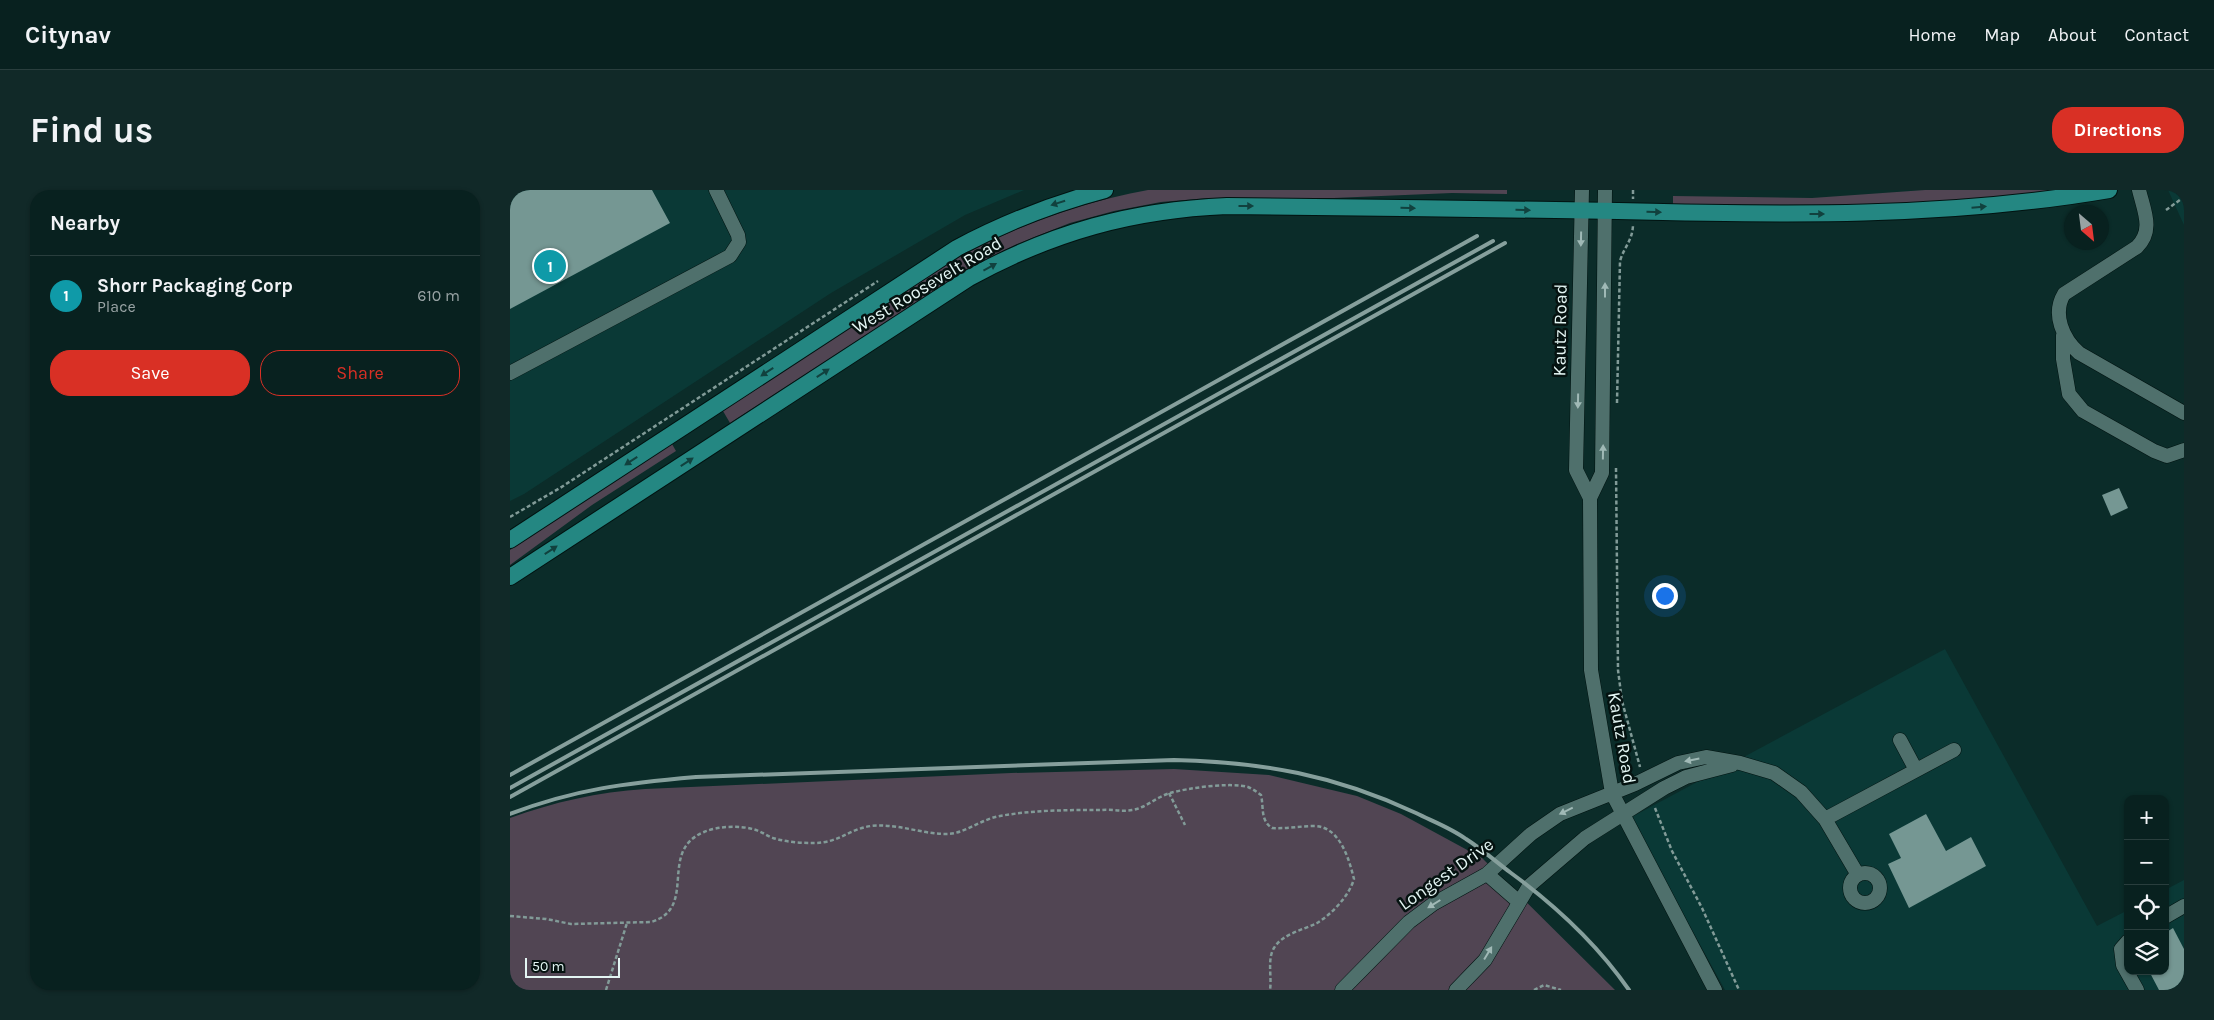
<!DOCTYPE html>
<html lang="en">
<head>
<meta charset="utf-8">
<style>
  body { margin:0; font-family:Karla,sans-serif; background:#112928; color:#f1f3f6 }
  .controls { position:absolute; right:15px; bottom:15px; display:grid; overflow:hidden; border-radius:10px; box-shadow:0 1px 4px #0004 }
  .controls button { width:45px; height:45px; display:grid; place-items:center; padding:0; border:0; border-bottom:1px solid #293e3d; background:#08211f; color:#f1f3f6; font:25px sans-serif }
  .compass { position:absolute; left:1554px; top:15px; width:45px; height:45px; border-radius:50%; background:#08211f; box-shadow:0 1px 4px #0004; rotate:152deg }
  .scale { position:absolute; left:15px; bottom:12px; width:95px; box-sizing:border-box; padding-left:5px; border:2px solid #e3f5f3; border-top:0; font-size:14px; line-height:18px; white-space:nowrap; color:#e3f5f3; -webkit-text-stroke:4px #051210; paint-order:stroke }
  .you { position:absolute; left:1154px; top:405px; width:18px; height:18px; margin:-12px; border:4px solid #fff; border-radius:50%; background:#1a73e8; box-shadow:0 0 0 8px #1a73e833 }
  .badge { display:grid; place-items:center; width:32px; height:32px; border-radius:50%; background:#d93025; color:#fff; font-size:16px; font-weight:700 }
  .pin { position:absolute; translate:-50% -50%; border:2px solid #fff; box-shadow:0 1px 5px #0006 }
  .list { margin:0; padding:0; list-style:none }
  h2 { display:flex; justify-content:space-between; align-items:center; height:65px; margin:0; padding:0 20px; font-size:21px }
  h2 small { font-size:16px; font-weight:400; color:#98a3a4 }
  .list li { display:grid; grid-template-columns:32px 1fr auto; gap:15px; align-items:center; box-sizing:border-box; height:80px; padding:0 20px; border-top:1px solid #293e3d }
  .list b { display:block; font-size:19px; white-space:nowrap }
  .list p { margin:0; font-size:16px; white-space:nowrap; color:#98a3a4 }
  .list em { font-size:16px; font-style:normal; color:#98a3a4 }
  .actions { display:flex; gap:10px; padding:15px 20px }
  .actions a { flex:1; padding:11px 0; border:1px solid #d93025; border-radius:20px; text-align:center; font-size:18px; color:#d93025 }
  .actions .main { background:#d93025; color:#fff }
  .icon { flex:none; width:28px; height:28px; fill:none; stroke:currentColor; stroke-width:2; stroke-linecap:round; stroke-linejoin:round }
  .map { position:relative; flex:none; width:1674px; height:800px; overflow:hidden; border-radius:20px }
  header { display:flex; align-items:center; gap:30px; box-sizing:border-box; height:70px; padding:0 25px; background:#08211f; border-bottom:1px solid #293e3d }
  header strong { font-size:24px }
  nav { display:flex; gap:28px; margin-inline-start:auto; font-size:18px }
  .intro { display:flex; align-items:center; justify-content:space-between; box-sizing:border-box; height:120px; padding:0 30px }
  h1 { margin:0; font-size:35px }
  .button { padding:12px 22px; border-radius:20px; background:#d93025; color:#fff; font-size:18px; font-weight:700 }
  main { display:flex; gap:30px; padding:0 30px }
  aside { flex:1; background:#08211f; border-radius:20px; box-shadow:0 1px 4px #0004 }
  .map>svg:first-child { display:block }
  .built { fill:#0a3936 }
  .green { fill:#514553 }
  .building { fill:#759793 }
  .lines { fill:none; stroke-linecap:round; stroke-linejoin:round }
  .minor-casing { stroke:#001311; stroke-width:15 }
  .major-casing { stroke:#001311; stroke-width:18 }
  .path { stroke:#829b98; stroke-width:2.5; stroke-dasharray:4 2.5; stroke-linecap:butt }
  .minor { stroke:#4f706c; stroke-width:14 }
  .major { stroke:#248782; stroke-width:16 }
  .rail { stroke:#869f9c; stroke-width:4 }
  .oneway { fill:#11413e }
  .oneway2 { fill:#a0b9b6 }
  .labels { text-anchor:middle; stroke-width:5; stroke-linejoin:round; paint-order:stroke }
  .street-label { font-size:18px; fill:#e3f5f3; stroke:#051210 }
</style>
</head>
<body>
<header>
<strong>Citynav</strong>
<nav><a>Home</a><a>Map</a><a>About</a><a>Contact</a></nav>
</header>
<div class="intro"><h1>Find us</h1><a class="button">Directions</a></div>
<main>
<aside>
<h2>Nearby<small></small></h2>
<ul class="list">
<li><span class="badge" style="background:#0f9aa8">1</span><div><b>Shorr Packaging Corp</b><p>Place</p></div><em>610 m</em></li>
</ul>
<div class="actions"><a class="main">Save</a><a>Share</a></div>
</aside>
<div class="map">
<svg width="1674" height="800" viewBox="0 0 1674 800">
  <rect width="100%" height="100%" fill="#0b2c29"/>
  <!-- built -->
  <path class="built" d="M0,0H514L455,25L321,103L14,304L0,311Z
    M1658,0H1674V35Z
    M1435,459L1587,736L1618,720V781H1655V700L1674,690V800H1215L1120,628Z"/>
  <!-- green -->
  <path class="green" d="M638,0H997V4L942,3L824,8H699L651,12L604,21L560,33L507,54L458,79L220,233L213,221L439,73C505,36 564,14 638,0Z
    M1415,0H1544C1417,18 1290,15 1163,14V6L1302,8Z
    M162,254L166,261L82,315L0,375V360Z
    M664,579L759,585L847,606L891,624L972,668L1105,800H0V628C44,612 88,602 135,599L501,583Z"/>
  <!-- building -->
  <path class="building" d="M0,0H142L160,33L0,119Z
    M1609,298L1618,318L1601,326L1592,305Z
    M1416,624L1436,661L1461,647L1476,676L1399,718L1378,674L1391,668L1379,644Z
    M1663,738L1674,759V800H1649L1639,781H1655V743Z"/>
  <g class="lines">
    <!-- minor casing -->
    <g class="minor-casing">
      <path id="minor" d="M1072,0L1066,280L1080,308L1081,480L1102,603L1205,800
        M1629,0C1634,21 1644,40 1627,57L1554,104C1542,124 1553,149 1569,163L1674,223
        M1553,145V169L1559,204L1573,221L1644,261L1657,266L1674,260
        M0,183L220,66L229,52L228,45L206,0
        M1080,308L1092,283L1095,0
        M1390,550L1406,580
        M1315,629L1444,560
        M1340 698a15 15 0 1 1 30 0a15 15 0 1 1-30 0Z
        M977,684L1009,712
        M1655,727L1674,716
        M1618,751L1611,759L1613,775L1627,800
        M832,800L899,732L923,714L977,684L1021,644L1050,624L1125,594L1168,573L1196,567L1230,573L1264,583L1291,602L1315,629L1348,685
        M946,800L975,770L1019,696L1075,648L1154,598L1176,587L1222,575"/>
    </g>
    <!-- major casing -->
    <g class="major-casing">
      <path id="major" d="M0,350L447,58C494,33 542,14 595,0
        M0,387L459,88C543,42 622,20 717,16C847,17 978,19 1108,21C1272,25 1436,28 1599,0"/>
    </g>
    <!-- path -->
    <path class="path" d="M1123,0V9
      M1656,20L1674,7
      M1107,213L1110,71C1114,57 1123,50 1123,34
      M1106,278L1108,480L1112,511L1130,577
      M0,327L50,298L368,91
      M659,603L675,635
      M1145,618L1162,661L1192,718L1229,800
      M0,726L36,729L61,734L141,732C189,718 147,661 194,642C208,636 231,635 246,640C252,642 257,646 263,648C276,652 291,653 304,653C329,653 339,639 361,636C387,633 411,644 436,644C455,644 471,629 490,626C523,620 558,620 592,620C601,619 612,622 622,620C636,618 646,607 660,603C678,598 720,592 738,597C743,599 747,602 751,605C754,618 750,630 762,638C776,639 790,636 805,636C830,637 839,669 844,689C839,706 822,724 807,733C793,740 772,744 764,758C757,769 762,787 760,800
      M0,796L3,800
      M96,800L117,733
      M1024,800L1034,795L1051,800"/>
    <!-- minor -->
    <use href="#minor" class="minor"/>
    <!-- major -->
    <use href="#major" class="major"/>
    <!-- rail -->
    <path class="rail" d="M0,585L967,46
      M0,598L983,51
      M0,607L995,53
      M0,624C65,599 117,593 186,587L664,570C753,572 825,585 906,623C922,631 941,638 956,649C972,659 986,672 1001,683C1046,716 1087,754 1119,800"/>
  </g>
  <!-- one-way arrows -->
  <defs><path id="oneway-solid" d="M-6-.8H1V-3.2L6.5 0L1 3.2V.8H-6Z" transform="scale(1.25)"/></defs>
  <g class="oneway">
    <use href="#oneway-solid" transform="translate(548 13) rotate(162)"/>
    <use href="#oneway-solid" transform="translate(736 16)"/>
    <use href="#oneway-solid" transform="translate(1469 17) rotate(-5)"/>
    <use href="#oneway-solid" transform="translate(898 18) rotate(1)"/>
    <use href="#oneway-solid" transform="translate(1013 20) rotate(1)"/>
    <use href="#oneway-solid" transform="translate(1144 22) rotate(1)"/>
    <use href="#oneway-solid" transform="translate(1307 24)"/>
    <use href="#oneway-solid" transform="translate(480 77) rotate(-29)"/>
    <use href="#oneway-solid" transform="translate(257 182) rotate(147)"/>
    <use href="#oneway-solid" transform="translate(313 183) rotate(-33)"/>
    <use href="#oneway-solid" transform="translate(121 271) rotate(147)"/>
    <use href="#oneway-solid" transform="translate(177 272) rotate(-33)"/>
    <use href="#oneway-solid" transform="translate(41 360) rotate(-33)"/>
  </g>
  <g class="oneway2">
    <use href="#oneway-solid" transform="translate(1071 49) rotate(91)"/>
    <use href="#oneway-solid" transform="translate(1095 100) rotate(-90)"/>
    <use href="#oneway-solid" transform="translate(1068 211) rotate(91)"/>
    <use href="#oneway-solid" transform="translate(1093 262) rotate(-89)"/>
    <use href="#oneway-solid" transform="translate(1182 570) rotate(169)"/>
    <use href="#oneway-solid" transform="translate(1056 621) rotate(154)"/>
    <use href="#oneway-solid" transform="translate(924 714) rotate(148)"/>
    <use href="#oneway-solid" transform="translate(978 763) rotate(-59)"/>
  </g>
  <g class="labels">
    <!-- street labels -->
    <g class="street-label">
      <text transform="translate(417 95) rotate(-31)" y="6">West Roosevelt Road</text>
      <text transform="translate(1050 140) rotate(-89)" y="6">Kautz Road</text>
      <text transform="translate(1112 548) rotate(80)" y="6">Kautz Road</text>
      <text transform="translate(936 684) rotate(-35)" y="6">Longest Drive</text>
    </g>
  </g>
</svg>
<div class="controls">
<button>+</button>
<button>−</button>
<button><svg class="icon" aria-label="locate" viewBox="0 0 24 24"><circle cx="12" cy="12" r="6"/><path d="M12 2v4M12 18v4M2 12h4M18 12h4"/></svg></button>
<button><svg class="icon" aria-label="layers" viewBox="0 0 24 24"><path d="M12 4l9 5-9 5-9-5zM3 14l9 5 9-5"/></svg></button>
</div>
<svg class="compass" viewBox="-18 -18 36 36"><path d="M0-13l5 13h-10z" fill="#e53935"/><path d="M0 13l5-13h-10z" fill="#98a3a4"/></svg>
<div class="scale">50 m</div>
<div class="you"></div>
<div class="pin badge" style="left:40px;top:76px;background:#0f9aa8">1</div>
</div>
</main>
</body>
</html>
